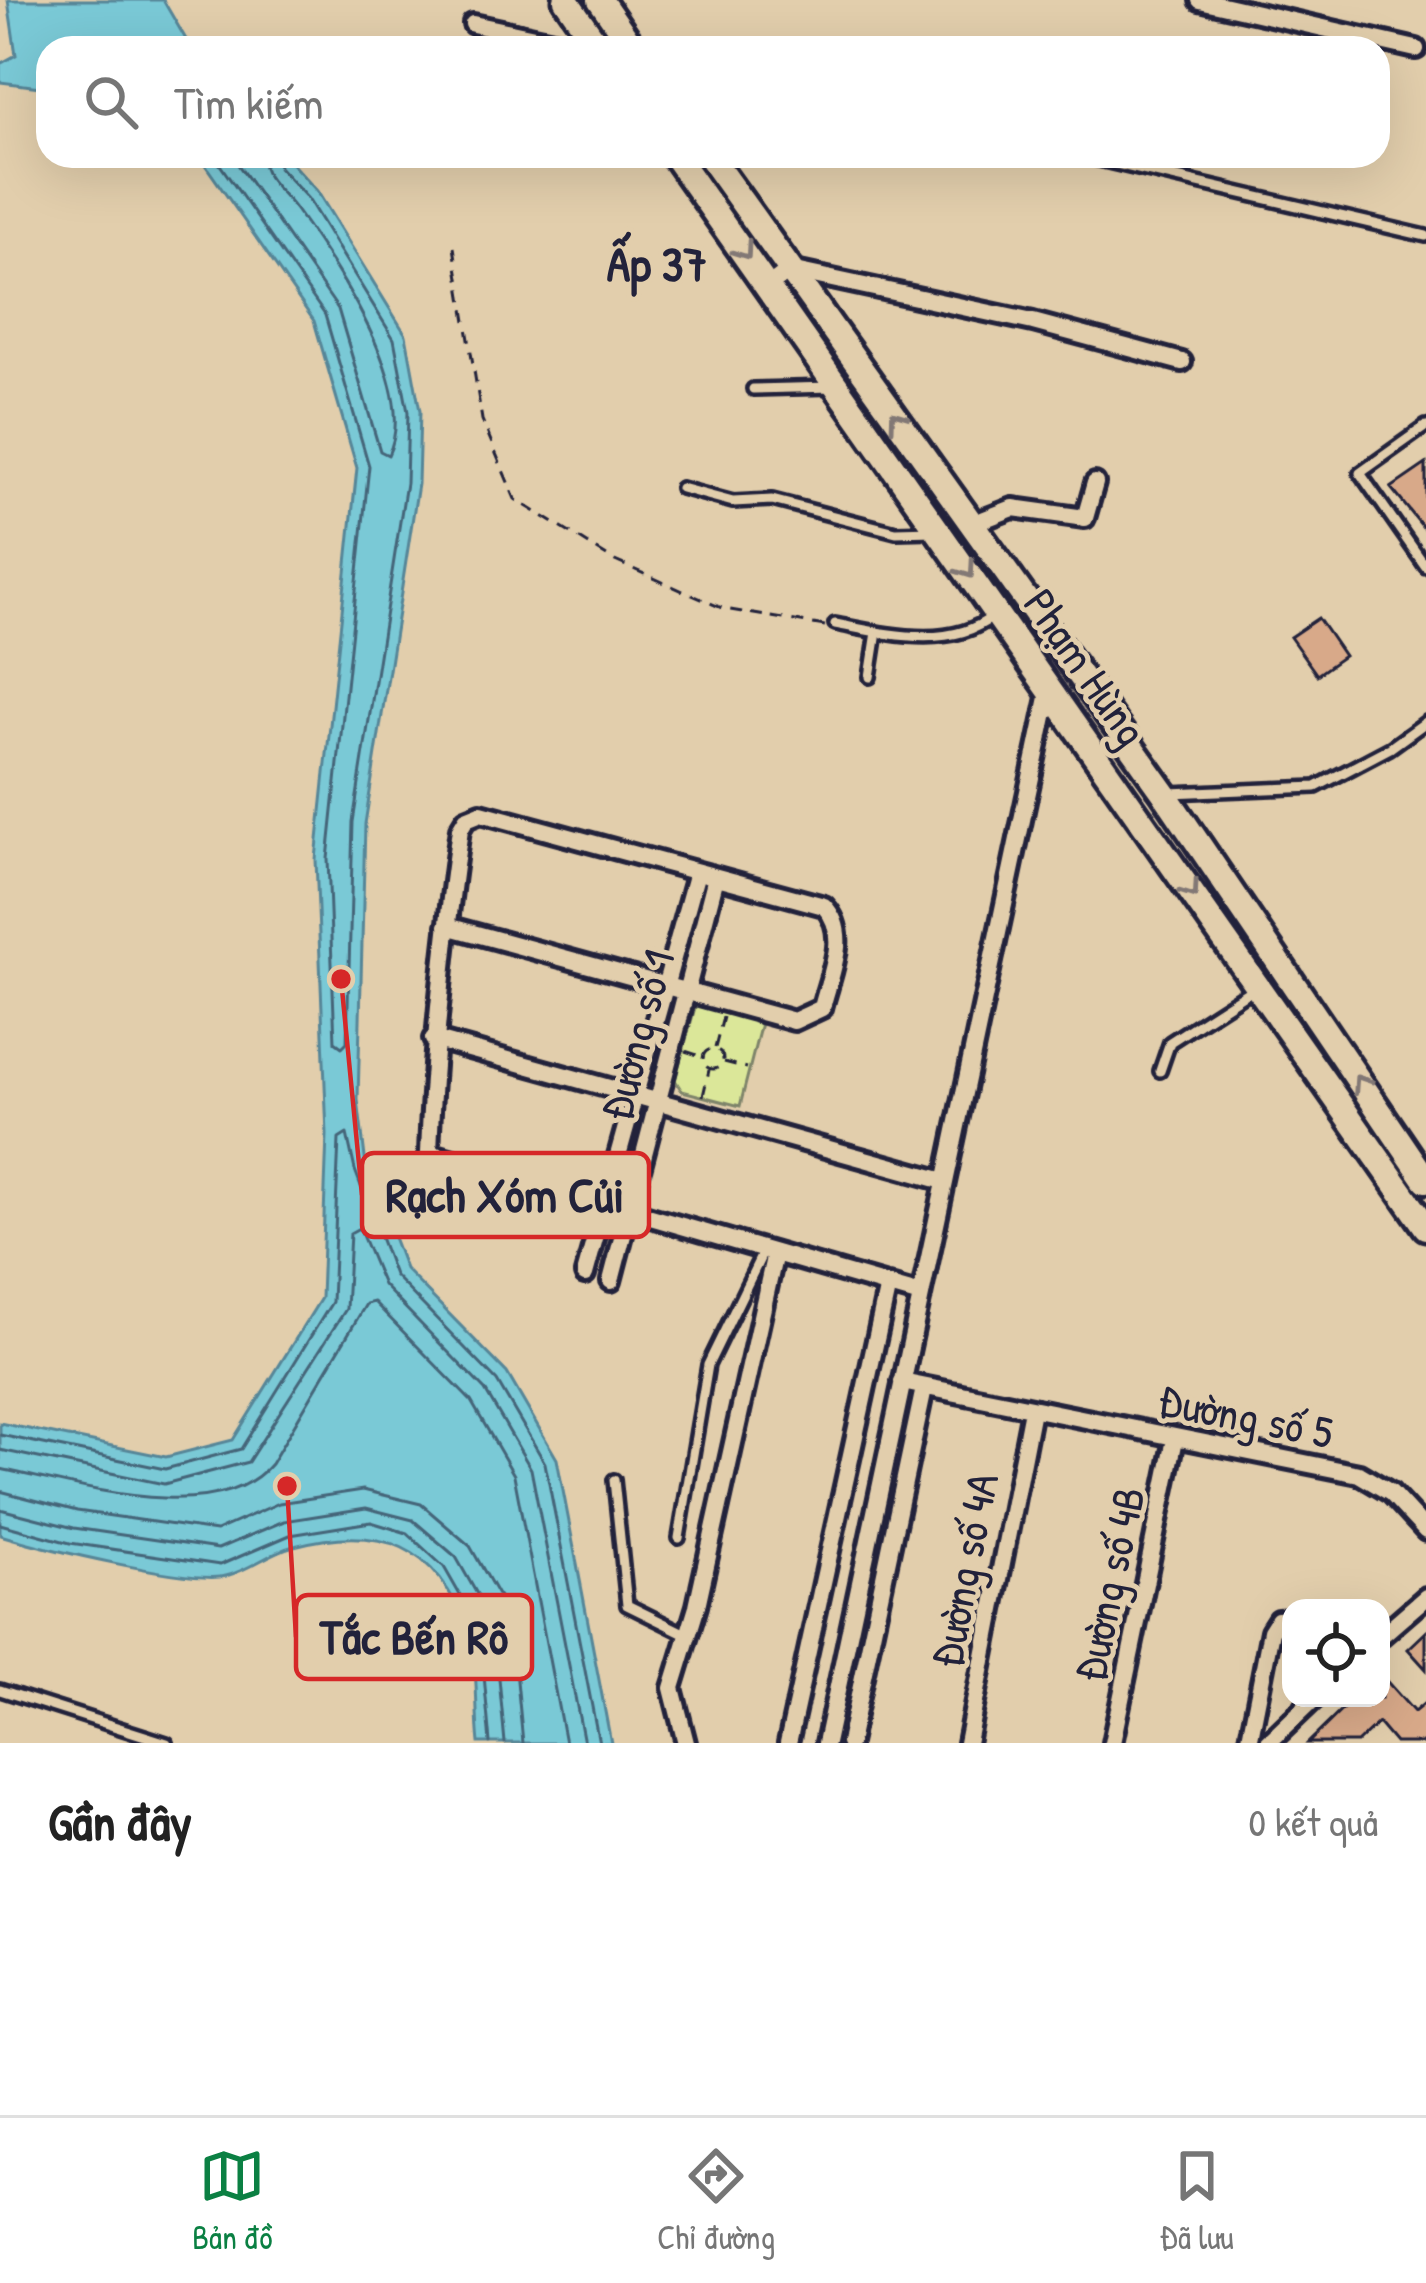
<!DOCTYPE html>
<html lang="vi">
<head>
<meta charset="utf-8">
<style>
  body { margin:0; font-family:"Patrick Hand",sans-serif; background:#f2f2f2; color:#222 }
  .controls { position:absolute; right:36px; bottom:36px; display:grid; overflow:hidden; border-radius:24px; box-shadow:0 12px 48px #0002 }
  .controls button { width:108px; height:108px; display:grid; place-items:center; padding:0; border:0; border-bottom:3px solid #e0e0e0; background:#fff; color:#222; font:60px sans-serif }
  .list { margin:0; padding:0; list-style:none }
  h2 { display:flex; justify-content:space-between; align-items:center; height:156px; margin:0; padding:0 48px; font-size:51px }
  h2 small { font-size:39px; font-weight:400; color:#767676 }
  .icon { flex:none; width:66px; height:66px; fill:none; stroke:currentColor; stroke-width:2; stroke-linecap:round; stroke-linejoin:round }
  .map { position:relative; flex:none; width:1426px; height:1743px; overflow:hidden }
  .search { position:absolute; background:#fff; box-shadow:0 12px 48px #0002; left:36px; right:36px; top:36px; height:132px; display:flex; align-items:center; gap:30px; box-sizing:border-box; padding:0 42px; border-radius:36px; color:#767676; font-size:45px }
  .sheet { height:372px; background:#fff }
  nav { display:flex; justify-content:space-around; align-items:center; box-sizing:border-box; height:168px; border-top:3px solid #e0e0e0; background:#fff; font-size:33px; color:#767676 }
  nav a { display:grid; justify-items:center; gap:6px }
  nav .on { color:#0b8043 }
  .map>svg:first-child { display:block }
  .green { fill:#dbe799; stroke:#7e846a; stroke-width:3 }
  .water { fill:#7ac9d6; stroke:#578698; stroke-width:3 }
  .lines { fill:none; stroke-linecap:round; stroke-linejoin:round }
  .shore { stroke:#456579; stroke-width:3 }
  .building { fill:#d8a989; stroke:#22223b; stroke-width:3 }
  .service-casing { stroke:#22223b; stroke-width:18 }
  .minor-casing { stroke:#22223b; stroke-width:26 }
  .secondary-casing { stroke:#22223b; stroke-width:33 }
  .path { stroke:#22223b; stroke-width:3; stroke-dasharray:12 9; stroke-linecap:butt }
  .service { stroke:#e2ceac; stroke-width:9 }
  .minor { stroke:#e2ceac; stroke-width:16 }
  .secondary { stroke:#e2ceac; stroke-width:24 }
  .oneway { stroke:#827874 }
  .labels { text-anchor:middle; stroke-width:10; stroke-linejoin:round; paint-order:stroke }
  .street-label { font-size:45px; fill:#22223b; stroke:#e2ceac }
  .neighbourhood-label { font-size:48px; font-weight:bold; fill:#22223b; stroke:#e2ceac }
  .leader { fill:none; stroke:#d62828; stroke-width:4.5 }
  .callout-dot { fill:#d62828; stroke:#e2ceac; stroke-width:4.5 }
  .callout { fill:#e2ceac; stroke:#d62828; stroke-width:4.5 }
  .callout-label { font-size:48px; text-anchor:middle; font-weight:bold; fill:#22223b }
</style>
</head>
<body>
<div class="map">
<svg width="1426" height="1743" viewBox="0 0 1426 1743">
  <rect width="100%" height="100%" fill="#e2ceac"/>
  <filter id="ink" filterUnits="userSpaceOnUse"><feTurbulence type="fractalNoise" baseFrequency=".00833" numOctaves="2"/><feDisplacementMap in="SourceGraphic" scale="24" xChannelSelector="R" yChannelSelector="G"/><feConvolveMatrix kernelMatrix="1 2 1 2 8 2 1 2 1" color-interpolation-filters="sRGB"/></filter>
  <g filter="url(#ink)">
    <!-- green -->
    <path class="green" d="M697,1000L765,1007L740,1106L682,1091L675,1080Z"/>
    <!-- water -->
    <path class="water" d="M8,0H163L191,48H48V88L0,82V64L16,55Z
      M199,156H285L317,191L406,335L420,411L418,484L365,824L358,1100L366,1166L405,1269L507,1373L557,1459L611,1743H479C475,1709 479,1664 468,1633C437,1543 380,1524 294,1546C270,1552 250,1570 226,1576C192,1585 40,1547 0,1535V1423L166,1457L233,1440L321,1298L327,1135L316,859L357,468L314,321Z"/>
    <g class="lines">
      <!-- shore -->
      <path class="shore" d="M214,156L325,315L369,466L328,859L335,1042L342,1047L347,1042L353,822L406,483L408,412L394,339L308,199L279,167L277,156
        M232,156L338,309L380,451L388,455C421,389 334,263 296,210C283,191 263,180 262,156
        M0,1435L165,1469L241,1449L332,1302L339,1139L347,1134L355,1170L394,1275L497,1381L545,1463L599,1743
        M0,1450L164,1484L248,1462L346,1309L350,1233L359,1228L383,1285L485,1390L531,1469L584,1743
        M0,1469C71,1483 216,1530 271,1464L366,1304L374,1302L471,1401L514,1475L565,1743
        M0,1491L77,1511L216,1531L279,1503L363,1490L421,1504L470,1546L511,1618L523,1743
        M0,1509L74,1528L218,1549L284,1521L366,1508L413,1520L456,1557L494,1624L505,1743
        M0,1524L70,1543L220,1565L290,1535L371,1522L407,1533L444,1567L480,1630L490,1743"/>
    </g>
    <!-- building -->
    <path class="building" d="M1426,464V531L1391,488Z
      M1318,618L1344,656L1317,675L1290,637Z
      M1426,1632V1669L1408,1649Z
      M1381,1675L1414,1712L1426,1702V1743H1395L1378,1723L1357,1743H1308L1354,1698H1381Z"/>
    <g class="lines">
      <!-- service casing -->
      <g class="service-casing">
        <path id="service" d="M1082,156L1426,236
          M753,389L833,387
          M1426,426L1360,473L1426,567
          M681,488L733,502L772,500L896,532L934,531
          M835,624C884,633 950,651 993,616
          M870,677L877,632
          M1170,793L1316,787L1390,748L1426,722
          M1160,1071L1170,1042L1257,986
          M614,1480L627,1605L688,1635
          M679,1538L708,1365L764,1250
          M0,1690L167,1743"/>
      </g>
      <!-- minor casing -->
      <g class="minor-casing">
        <path id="minor" d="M1200,0L1416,49
          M473,24L586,48
          M768,287L790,270L1033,322L1182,362
          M972,524L1013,508L1085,518L1095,483
          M447,926L794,1021L822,1008C830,974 851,934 824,906L481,813L466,819L460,829C445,938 433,1044 429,1153L921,1295
          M433,1039L944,1181
          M585,1274L697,872
          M611,1281L716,877
          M902,1382L1359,1474L1391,1493L1426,1531
          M1381,1636L1426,1597
          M686,1743L672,1688L697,1606L775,1253
          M788,1743L888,1285
          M826,1743L1050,688
          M849,1743L924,1388
          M967,1743L1032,1410
          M1112,1743L1175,1439
          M1249,1743L1271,1631L1278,1620L1291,1619
          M1268,1743L1315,1698"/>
      </g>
      <!-- secondary casing -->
      <g class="secondary-casing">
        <path id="secondary" d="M566,0L599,48
          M600,0L633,48
          M675,156L1426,1227
          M709,156L1164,793L1426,1180"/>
      </g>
      <!-- path -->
      <path class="path" d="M454,247L482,420L515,499L615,561L724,609L825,626
        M715,1048L723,1017
        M703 1059a10 10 0 1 1 20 0a10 10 0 1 1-20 0Z
        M685,1051L704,1057
        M724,1062L747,1068
        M703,1096L709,1070"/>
      <!-- service -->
      <use href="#service" class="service"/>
      <!-- minor -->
      <use href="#minor" class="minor"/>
      <!-- secondary -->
      <use href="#secondary" class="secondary"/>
    </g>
    <!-- one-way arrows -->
    <defs><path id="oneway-chevron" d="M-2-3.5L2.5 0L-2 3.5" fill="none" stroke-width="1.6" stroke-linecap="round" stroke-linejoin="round" transform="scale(3)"/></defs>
    <g class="oneway">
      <use href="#oneway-chevron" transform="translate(744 251) rotate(55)"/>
      <use href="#oneway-chevron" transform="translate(897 419) rotate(-126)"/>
      <use href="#oneway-chevron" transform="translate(967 570) rotate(55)"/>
      <use href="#oneway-chevron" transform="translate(1191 890) rotate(55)"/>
      <use href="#oneway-chevron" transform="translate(1361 1083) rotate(-124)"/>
    </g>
  </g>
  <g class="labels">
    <!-- street labels -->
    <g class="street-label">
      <text transform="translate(1086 667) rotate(55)" y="16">Phạm Hùng</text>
      <text transform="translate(637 1035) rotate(-75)" y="16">Đường số 1</text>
      <text transform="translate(1246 1416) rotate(11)" y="16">Đường số 5</text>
      <text transform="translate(964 1570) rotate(-79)" y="16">Đường số 4A</text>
      <text transform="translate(1109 1584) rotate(-78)" y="16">Đường số 4B</text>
    </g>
    <!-- neighbourhood labels -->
    <g class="neighbourhood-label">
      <text x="657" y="281">Ấp 37</text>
    </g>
  </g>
  <!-- callouts -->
  <path class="leader" d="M341 979L362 1195M287 1486L296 1637"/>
  <g class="callout-dot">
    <circle cx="341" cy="979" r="12"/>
    <circle cx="287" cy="1486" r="12"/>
  </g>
  <g class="callout">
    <rect x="362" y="1153" width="287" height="84" rx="12"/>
    <rect x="296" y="1595" width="236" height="84" rx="12"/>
  </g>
  <g class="callout-label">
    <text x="505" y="1212">Rạch Xóm Củi</text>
    <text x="414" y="1654">Tắc Bến Rô</text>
  </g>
</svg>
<div class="controls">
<button><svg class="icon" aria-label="locate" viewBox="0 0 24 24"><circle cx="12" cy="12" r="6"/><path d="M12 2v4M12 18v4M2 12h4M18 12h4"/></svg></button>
</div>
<div class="search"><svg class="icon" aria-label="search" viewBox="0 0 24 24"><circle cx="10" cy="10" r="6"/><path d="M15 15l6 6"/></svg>Tìm kiếm</div>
</div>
<section class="sheet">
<h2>Gần đây<small>0 kết quả</small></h2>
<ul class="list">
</ul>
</section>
<nav>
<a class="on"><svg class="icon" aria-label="map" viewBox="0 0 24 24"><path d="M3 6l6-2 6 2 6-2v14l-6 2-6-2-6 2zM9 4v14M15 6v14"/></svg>Bản đồ</a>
<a><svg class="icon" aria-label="directions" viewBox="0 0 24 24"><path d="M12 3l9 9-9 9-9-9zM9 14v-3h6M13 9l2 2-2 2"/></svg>Chỉ đường</a>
<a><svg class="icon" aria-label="saved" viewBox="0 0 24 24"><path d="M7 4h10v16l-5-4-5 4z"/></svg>Đã lưu</a>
</nav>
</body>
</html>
